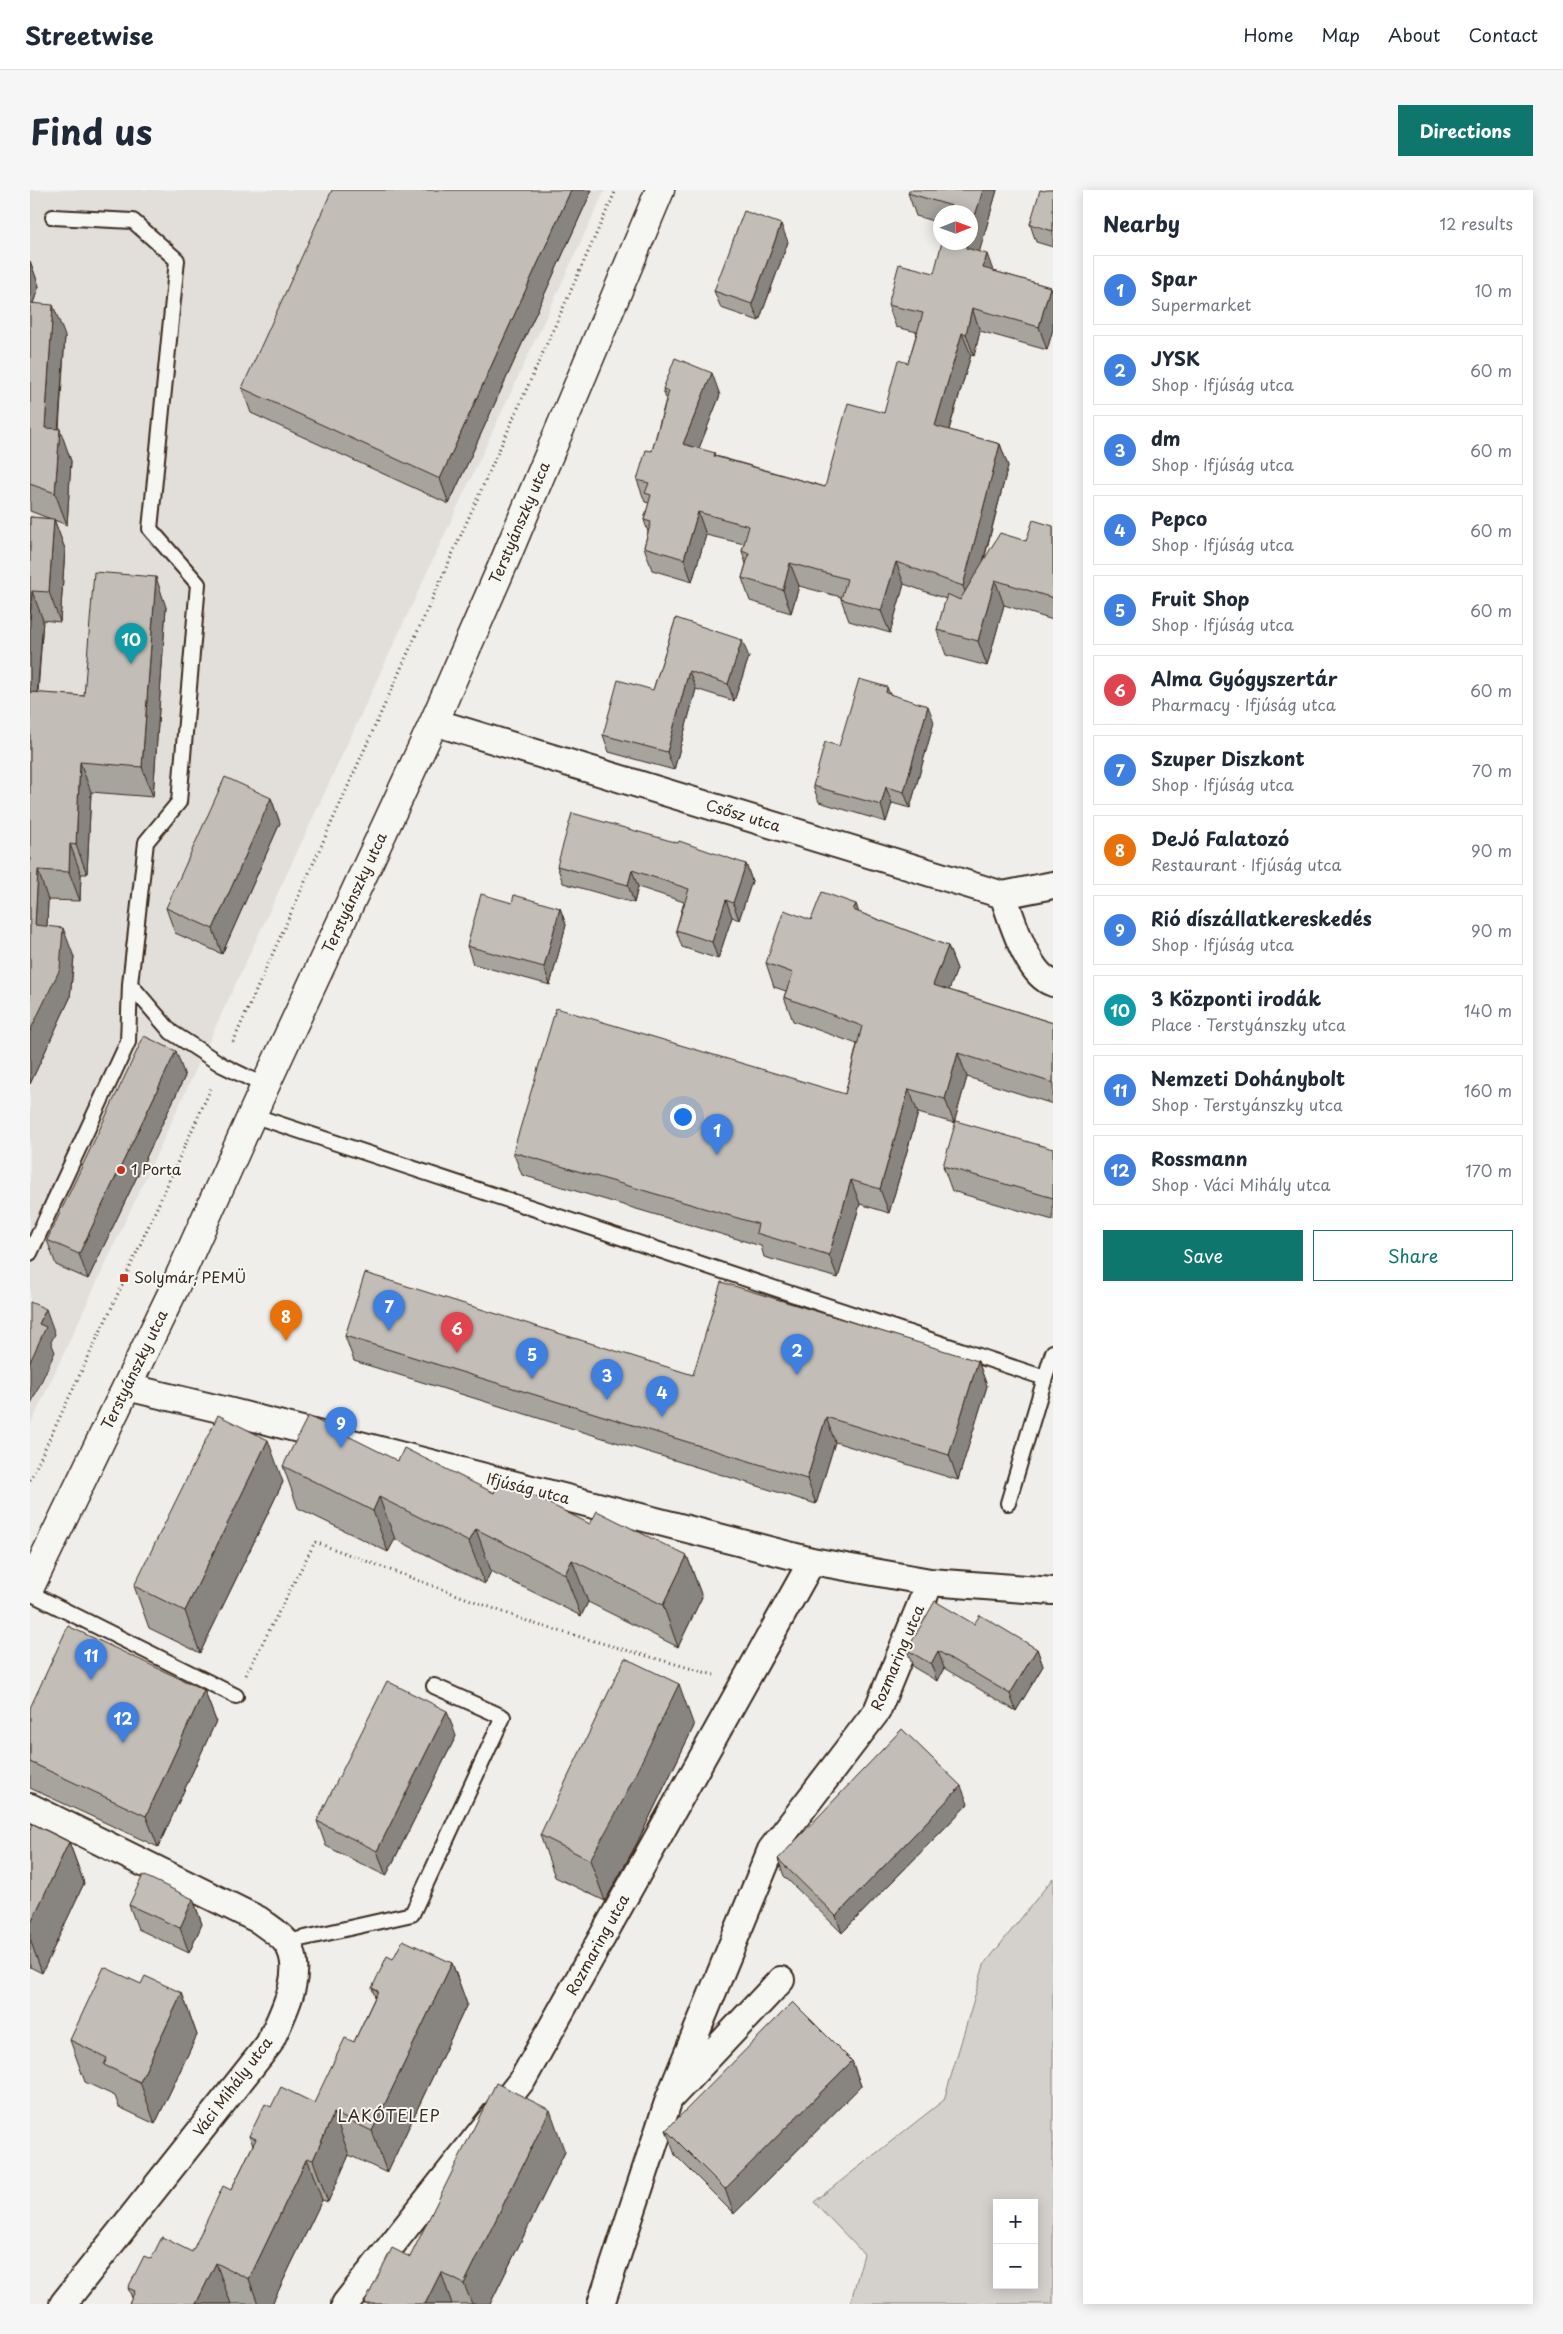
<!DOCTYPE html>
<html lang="en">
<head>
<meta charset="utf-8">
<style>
  body { margin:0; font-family:"Playpen Sans",sans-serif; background:#f6f6f7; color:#1f2937 }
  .controls { position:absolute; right:15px; bottom:15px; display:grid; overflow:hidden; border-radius:0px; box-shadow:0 2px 12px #0003 }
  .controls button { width:45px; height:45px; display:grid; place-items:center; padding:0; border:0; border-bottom:1px solid #e0e1e3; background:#fff; color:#1f2937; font:25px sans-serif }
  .compass { position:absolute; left:903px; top:15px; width:45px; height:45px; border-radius:50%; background:#fff; box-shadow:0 2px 12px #0003; rotate:89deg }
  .you { position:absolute; left:652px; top:926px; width:18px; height:18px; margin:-12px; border:4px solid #fff; border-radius:50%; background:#1a73e8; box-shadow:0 0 0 8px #1a73e833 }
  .badge { display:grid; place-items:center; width:32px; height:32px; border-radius:50%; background:#0f766e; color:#fff; font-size:16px; font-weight:700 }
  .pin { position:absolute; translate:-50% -41px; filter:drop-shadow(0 1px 2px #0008) }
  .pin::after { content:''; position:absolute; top:26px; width:18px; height:15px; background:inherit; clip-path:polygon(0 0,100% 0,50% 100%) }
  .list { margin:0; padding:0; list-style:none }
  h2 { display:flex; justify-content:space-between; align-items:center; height:65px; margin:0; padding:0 20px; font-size:21px }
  h2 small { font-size:16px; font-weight:400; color:#747a83 }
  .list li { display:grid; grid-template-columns:32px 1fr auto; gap:15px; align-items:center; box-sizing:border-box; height:70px; margin:0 10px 10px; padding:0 10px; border:1px solid #e0e1e3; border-radius:0px }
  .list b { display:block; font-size:19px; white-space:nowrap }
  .list p { margin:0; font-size:16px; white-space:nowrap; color:#747a83 }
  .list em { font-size:16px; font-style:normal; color:#747a83 }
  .actions { display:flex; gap:10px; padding:15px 20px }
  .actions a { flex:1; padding:11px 0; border:1px solid #0f766e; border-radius:0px; text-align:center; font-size:18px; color:#0f766e }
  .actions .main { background:#0f766e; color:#fff }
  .map { position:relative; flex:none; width:1023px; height:2114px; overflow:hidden; border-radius:0px }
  header { display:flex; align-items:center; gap:30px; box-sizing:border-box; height:70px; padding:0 25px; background:#fff; border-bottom:1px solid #e0e1e3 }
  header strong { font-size:24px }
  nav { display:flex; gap:28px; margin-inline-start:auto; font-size:18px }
  .intro { display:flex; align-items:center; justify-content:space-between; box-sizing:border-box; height:120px; padding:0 30px }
  h1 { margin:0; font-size:35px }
  .button { padding:12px 22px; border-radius:0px; background:#0f766e; color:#fff; font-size:18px; font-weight:700 }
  main { display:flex; gap:30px; padding:0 30px }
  aside { flex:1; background:#fff; border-radius:0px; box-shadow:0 2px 12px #0003 }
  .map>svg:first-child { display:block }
  .built { fill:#e2dfdb }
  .green { fill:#d4d1cc; stroke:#887e75; fill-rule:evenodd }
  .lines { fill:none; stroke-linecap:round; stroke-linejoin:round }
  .lane-casing { stroke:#3b2a1e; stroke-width:18 }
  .street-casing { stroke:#3b2a1e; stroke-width:30 }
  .secondary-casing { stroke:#3b2a1e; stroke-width:31 }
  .path { stroke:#3b2a1e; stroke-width:3; stroke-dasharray:1 4; stroke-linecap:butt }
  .lane { stroke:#f6f6f2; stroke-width:14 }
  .street { stroke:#f6f6f2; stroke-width:26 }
  .secondary { stroke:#f6f6f2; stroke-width:28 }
  .wall { fill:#a7a39d; stroke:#3b2a1e }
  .shaded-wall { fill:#888480; stroke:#3b2a1e }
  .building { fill:#c2bdb7; stroke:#3b2a1e }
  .poi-dot { fill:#c8321e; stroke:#f6f6f2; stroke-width:2 }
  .labels { text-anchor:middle; stroke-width:4; stroke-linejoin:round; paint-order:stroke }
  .street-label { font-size:15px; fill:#3b2a1e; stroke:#f6f6f2 }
  .poi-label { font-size:15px; fill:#3b2a1e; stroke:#f6f6f2; text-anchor:start }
  .neighbourhood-label { font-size:16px; letter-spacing:1px; fill:#3b2a1e; stroke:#f6f6f2 }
</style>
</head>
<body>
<header>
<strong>Streetwise</strong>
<nav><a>Home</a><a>Map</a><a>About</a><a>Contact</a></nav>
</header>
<div class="intro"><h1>Find us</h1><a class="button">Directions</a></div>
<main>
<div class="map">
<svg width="1023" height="2114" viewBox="0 0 1023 2114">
  <rect width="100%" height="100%" fill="#efeeea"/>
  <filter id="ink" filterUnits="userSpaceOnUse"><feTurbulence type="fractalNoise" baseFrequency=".02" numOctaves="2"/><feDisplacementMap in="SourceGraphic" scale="10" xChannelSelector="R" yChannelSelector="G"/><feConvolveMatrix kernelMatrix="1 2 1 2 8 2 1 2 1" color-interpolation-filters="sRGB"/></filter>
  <g filter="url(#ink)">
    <!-- built -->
    <path class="built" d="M0,0H575L0,1236Z"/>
    <!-- green -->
    <path class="green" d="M1023,1688V2114H820L834,2064L784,2012L914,1910L954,1775ZM967,2013H1004V2095H967Z"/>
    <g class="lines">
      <!-- lane casing -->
      <g class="lane-casing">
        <path id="lane" d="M100,794L141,842L192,875L235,896
          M222,925L1015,1188L1023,1162
          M0,1063L98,852L100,794L116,652L149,612L168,394L120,339L147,70L103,31L23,27
          M978,1313L1015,1188
          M0,1403L206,1506
          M257,1752L382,1724L473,1527L404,1496"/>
      </g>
      <!-- street casing -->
      <g class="street-casing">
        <path id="street" d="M404,532L973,705L1023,695
          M973,705C982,729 997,785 1023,793
          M97,1197L202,1222L782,1371L900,1392L1023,1401
          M0,1617L229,1730C238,1737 250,1744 256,1752C278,1780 251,1827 239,1854L33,2114
          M639,1909L741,1660L847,1521L900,1392
          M315,2114L493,1889L782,1371
          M571,2114L639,1909L751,1790"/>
      </g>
      <!-- secondary casing -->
      <g class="secondary-casing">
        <path id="secondary" d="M0,1397L143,1101L235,896L404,532L475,370L630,0"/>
      </g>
      <!-- path -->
      <path class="path" d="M203,852L586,0
        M0,1290L81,1119L182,896
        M216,1485L285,1352L508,1435L684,1485"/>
      <!-- lane -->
      <use href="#lane" class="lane"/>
      <!-- street -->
      <use href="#street" class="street"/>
      <!-- secondary -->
      <use href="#secondary" class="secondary"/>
    </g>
    <!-- wall -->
    <path class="wall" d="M562,0L419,314L221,223L212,198Z
      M967,0L949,62L963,81L1020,97L1023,105V139L1017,160L950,141L944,166L941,165L919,240L970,254L978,276L954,370L996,351L1023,336V430L974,415L957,476L916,465L907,440L916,409L874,394L860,443L819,431L811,409V407L769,396L761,423L720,411L712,388L716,374L712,361L714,354L676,345L662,392L622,380L614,357L618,342L614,330L619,313L615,312L607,290L622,261L636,209L633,199L690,205L669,258L686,266L795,297L854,223L878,173L887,142L866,137L858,115L904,83L940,22H910V33L886,26L878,3Z
      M1023,0V57L1006,52L1000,34L1015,1Z
      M758,52L729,131L691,118L684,101Z
      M0,71L9,96L3,113L35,146L29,239L41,271L37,335L24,330L35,359L30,432L13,430L8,503L54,506L136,417L123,607L61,602L57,684H51L50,711L18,710L17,736L44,767L40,808L0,894V327L21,329L0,321Z
      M646,428L719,467L704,511L666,499L644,580L579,562L573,545L623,500Z
      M860,504L904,532L880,618L862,613L856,632L789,612L783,596L809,556Z
      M241,608L250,633L192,764L145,743L136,718Z
      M716,674L722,691L709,730L702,727L688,769L652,757L646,740L654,712L608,697L604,713L533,693L527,676Z
      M482,713L530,718L536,735L520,795L443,774L437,756Z
      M826,714L828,722L918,756L927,779L919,800L1023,833V914L937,887L924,933L888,923L859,1023L830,1014L808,1088L734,1067L731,1056L492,985L483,962L815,904L827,854L763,831L754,807L756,801L744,797L736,773L781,730Z
      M155,886L58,1089L26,1075L17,1050Z
      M1023,959V1030L922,1001L913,976Z
      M315,1146L663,1185L948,1171L957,1196L928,1290L805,1252L786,1314L324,1171Z
      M368,1271L657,1366L672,1407L648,1457L558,1412L551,1426L461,1381L455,1394L365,1349L358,1362L268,1318L253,1276Z
      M253,1292L170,1463L119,1438L104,1396Z
      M944,1434L1007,1459L1013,1476L986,1521L914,1478L907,1491L883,1477L877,1460Z
      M174,1500L186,1531L128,1657L0,1598V1518Z
      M664,1536L607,1653L575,1711L525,1687L510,1645Z
      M426,1546L356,1686L296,1656L287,1631Z
      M938,1614L812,1743L754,1686L748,1669Z
      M0,1640L39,1652L54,1693L12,1783L0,1777Z
      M163,1709L172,1734L159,1763L108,1739L99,1715Z
      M363,1769L422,1773L437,1814L357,1983L319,1965L298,2012L292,2010L242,2114H99L102,2108L98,2098L121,2069L162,2062L201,2000L223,1955L219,1946L241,1917L284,1913L324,1852L345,1807L342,1798Z
      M111,1794L152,1803L167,1845L125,1934L89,1917L85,1906L55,1892L40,1850Z
      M822,1871L831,1896L704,2024L645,1965L636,1940Z
      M535,1962L460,2114H334L380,2067Z"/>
    <!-- shaded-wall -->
    <path class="shaded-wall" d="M541,0H562L419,314L410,289Z
      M953,0H967L944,81L936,58L938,52H940V42Z
      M751,34L758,52L729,131L722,114Z
      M957,64L965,86L953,78Z
      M0,71L9,96L0,122Z
      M1020,97L1023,105V139L1017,160L1009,137Z
      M23,115L35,146L26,270L15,238Z
      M942,118L950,141L944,166L936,144Z
      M932,143L941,165L913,259L905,236Z
      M682,183L690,205L662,276L653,254Z
      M30,239L41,271L37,335L25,303Z
      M970,254L978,276L941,418L933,396Z
      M668,322L676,345L662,392L654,369Z
      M24,329L35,359L30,432L19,402Z
      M866,372L874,394L860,443L851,421Z
      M760,373L769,396L761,423L753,400Z
      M126,387L136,417L123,607L112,577Z
      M965,390L974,415L957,476L948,451Z
      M2,401L13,430L5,531L0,517V429Z
      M712,450L719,467L704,511L698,494Z
      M659,481L666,499L644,580L637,562Z
      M857,497L863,513L856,503Z
      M898,516L904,532L880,618L874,602Z
      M50,572L61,602L57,684L46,655Z
      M856,597L862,613L856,632L851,615Z
      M241,608L250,633L192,764L183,739Z
      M40,654L51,684L50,711L39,682Z
      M716,674L722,691L709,730L703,713Z
      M8,680L18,710L16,764L5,735Z
      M602,680L608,697L604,713L598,695Z
      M696,710L702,727L688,769L682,752Z
      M826,714L834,738L823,720Z
      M530,718L536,735L520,795L514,777Z
      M33,738L44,767L40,808L0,894V841Z
      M918,756L927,779L912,819L903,795Z
      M146,861L155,886L58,1089L49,1064Z
      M928,863L937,887L924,933L915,909Z
      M879,899L888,923L859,1023L850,999Z
      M821,990L830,1014L808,1088L799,1065Z
      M16,1119L25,1144L21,1152L25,1162L0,1216V1172L9,1134Z
      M948,1171L957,1196L928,1290L919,1265Z
      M796,1227L805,1252L786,1314L777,1289Z
      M238,1250L253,1292L170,1463L155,1421Z
      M349,1307L365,1349L358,1362L343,1321Z
      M446,1339L461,1381L455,1394L439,1352Z
      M657,1366L672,1407L648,1457L633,1415Z
      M542,1370L558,1412L551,1426L535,1384Z
      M1007,1459L1013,1476L986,1521L980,1504Z
      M908,1461L914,1478L907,1491L901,1474Z
      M649,1494L664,1536L607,1653L575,1711L560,1670Z
      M174,1500L186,1531L128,1657L116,1626Z
      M417,1521L426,1546L356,1686L347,1661Z
      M931,1596L938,1614L812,1743L806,1726Z
      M39,1652L54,1693L12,1783L0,1749V1735Z
      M163,1709L172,1734L159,1763L150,1738Z
      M422,1773L437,1814L357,1983L342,1941Z
      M152,1803L167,1845L125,1934L110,1892Z
      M822,1871L831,1896L704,2024L695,1999Z
      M520,1920L535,1962L460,2114H442L434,2094Z
      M304,1923L319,1965L298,2012L283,1970Z
      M277,1968L292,2010L242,2114H228L219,2089Z
      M186,2073L201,2114H166Z
      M411,2082L422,2114H395Z"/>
    <!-- building -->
    <path class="building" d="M302,0H541L410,289L212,198Z
      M879,0H953L940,42V22H920L922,16L878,3Z
      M1010,0L1015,1L1016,0H1023V41L1000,34Z
      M714,21L751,34L722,114L684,101Z
      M912,52H938L936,58L957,64L953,78L1020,97L1009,137L942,118L936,144L932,143L905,236L970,254L933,396L866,372L851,421L811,409L817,389L760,373L753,400L712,388L719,364L712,361L719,336L668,322L654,369L614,357L621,332L614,330L621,305L615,303L619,293L607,290L616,260L622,261L639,201L633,199L645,168L682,183L653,254L685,263L684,266L795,297L818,213L854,223L868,170L878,173L893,123L858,115L869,74L904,83Z
      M0,113L23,115L15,238L30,239L25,303L0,294Z
      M0,327L24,329L19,402L2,401L0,429Z
      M1003,330L1023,336V408L965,390L948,451L907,440L917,404L930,410L970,343L996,351Z
      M64,382L126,387L112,577L50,572L46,655L40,654L39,682L8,680L5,735L33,738L30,779L0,841V502L54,506Z
      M646,428L712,450L698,494L659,481L637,562L573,545L588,490L623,500Z
      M829,489L857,497L856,503L898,516L874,602L856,597L851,615L783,596L795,552L809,556Z
      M195,587L241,608L183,739L136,718Z
      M542,623L648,653L649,651L716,674L703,713L696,710L682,752L646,740L659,699L602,680L598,695L527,676Z
      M792,702L826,714L823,720L918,756L903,795L1023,833V893L928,863L915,909L879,899L850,999L821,990L799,1065L726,1043L728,1034L483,962L526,818L815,904L832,836L754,807L763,783L736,773L754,720L781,730Z
      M451,704L482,713L484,705L530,718L514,777L437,756Z
      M114,846L146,861L49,1064L17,1050Z
      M926,931L1023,959V1008L913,976Z
      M335,1083L663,1185L691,1092L948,1171L919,1265L796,1227L777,1289L315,1146Z
      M0,1112L16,1119L9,1134L16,1137L0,1172Z
      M188,1225L238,1250L155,1421L104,1396Z
      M278,1226L368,1271L374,1258L464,1303L470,1289L560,1334L567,1321L657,1366L633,1415L542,1370L535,1384L446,1339L439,1352L349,1307L343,1321L253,1276Z
      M905,1411L944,1434L950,1425L1007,1459L980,1504L908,1461L901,1474L877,1460Z
      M38,1436L174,1500L116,1626L0,1572V1518Z
      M595,1468L649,1494L592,1612L560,1670L510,1645Z
      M357,1491L417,1521L347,1661L287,1631Z
      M872,1539L931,1596L806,1726L748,1669Z
      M3,1634L39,1652L0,1735V1640Z
      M113,1685L163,1709L150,1738L99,1715Z
      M373,1750L422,1773L342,1941L304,1923L283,1970L277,1968L219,2089L186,2073L166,2114H99L105,2101L98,2098L114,2066L121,2069L132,2047L162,2062L193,1996L201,2000L226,1949L219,1946L235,1914L241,1917L251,1897L284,1913L315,1848L324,1852L348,1801L342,1798L357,1766L363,1769Z
      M74,1777L111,1794L115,1786L152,1803L110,1892L74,1875L77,1868L40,1850Z
      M763,1812L822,1871L695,1999L636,1940Z
      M466,1893L520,1920L434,2094L411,2082L395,2114H334L362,2058L380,2067Z"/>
  </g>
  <!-- markers -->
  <g class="poi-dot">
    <circle cx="91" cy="980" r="5"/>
    <rect x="89" y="1083" width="10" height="10" rx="2.5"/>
  </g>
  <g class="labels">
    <!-- street labels -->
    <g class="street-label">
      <text transform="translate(490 333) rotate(-67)" y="5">Terstyánszky utca</text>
      <text transform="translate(713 626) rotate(17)" y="5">Csősz utca</text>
      <text transform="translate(325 703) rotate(-65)" y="5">Terstyánszky utca</text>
      <text transform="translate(105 1180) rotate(-64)" y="5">Terstyánszky utca</text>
      <text transform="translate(498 1299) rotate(14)" y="5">Ifjúság utca</text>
      <text transform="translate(868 1468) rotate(-67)" y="5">Rozmaring utca</text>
      <text transform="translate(568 1755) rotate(-61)" y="5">Rozmaring utca</text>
      <text transform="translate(203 1897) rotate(-53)" y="5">Váci Mihály utca</text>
    </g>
    <!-- poi labels -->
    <g class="poi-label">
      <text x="101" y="985">1 Porta</text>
      <text x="104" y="1093">Solymár, PEMÜ</text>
    </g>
    <!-- neighbourhood labels -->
    <g class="neighbourhood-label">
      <text x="359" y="1932">LAKÓTELEP</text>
    </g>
  </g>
</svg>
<div class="controls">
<button>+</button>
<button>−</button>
</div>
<svg class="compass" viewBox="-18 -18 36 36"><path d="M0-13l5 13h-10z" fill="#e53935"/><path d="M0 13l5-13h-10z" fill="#747a83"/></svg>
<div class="you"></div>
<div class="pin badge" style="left:687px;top:965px;background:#3f7fe0">1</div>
<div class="pin badge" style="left:767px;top:1185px;background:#3f7fe0">2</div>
<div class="pin badge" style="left:577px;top:1210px;background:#3f7fe0">3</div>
<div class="pin badge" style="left:632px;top:1227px;background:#3f7fe0">4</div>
<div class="pin badge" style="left:502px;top:1189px;background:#3f7fe0">5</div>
<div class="pin badge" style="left:427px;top:1163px;background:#e0444e">6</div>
<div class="pin badge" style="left:359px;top:1141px;background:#3f7fe0">7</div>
<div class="pin badge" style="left:256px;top:1151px;background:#e8710a">8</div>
<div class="pin badge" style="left:311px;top:1258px;background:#3f7fe0">9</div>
<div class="pin badge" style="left:101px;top:474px;background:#0f9aa8">10</div>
<div class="pin badge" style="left:61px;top:1490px;background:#3f7fe0">11</div>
<div class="pin badge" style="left:93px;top:1553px;background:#3f7fe0">12</div>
</div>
<aside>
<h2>Nearby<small>12 results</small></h2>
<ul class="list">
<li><span class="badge" style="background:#3f7fe0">1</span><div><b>Spar</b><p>Supermarket</p></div><em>10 m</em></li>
<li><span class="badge" style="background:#3f7fe0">2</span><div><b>JYSK</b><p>Shop · Ifjúság utca</p></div><em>60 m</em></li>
<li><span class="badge" style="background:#3f7fe0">3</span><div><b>dm</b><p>Shop · Ifjúság utca</p></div><em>60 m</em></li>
<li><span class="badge" style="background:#3f7fe0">4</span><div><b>Pepco</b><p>Shop · Ifjúság utca</p></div><em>60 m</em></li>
<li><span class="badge" style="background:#3f7fe0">5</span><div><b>Fruit Shop</b><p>Shop · Ifjúság utca</p></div><em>60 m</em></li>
<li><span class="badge" style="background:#e0444e">6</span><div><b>Alma Gyógyszertár</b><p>Pharmacy · Ifjúság utca</p></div><em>60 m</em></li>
<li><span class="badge" style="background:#3f7fe0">7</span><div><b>Szuper Diszkont</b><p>Shop · Ifjúság utca</p></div><em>70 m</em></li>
<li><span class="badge" style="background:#e8710a">8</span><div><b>DeJó Falatozó</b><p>Restaurant · Ifjúság utca</p></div><em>90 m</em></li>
<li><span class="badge" style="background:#3f7fe0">9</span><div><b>Rió díszállatkereskedés</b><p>Shop · Ifjúság utca</p></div><em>90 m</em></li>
<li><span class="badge" style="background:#0f9aa8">10</span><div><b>3 Központi irodák</b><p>Place · Terstyánszky utca</p></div><em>140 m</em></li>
<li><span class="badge" style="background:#3f7fe0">11</span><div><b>Nemzeti Dohánybolt</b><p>Shop · Terstyánszky utca</p></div><em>160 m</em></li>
<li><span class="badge" style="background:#3f7fe0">12</span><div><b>Rossmann</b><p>Shop · Váci Mihály utca</p></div><em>170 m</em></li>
</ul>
<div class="actions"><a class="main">Save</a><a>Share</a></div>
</aside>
</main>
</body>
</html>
